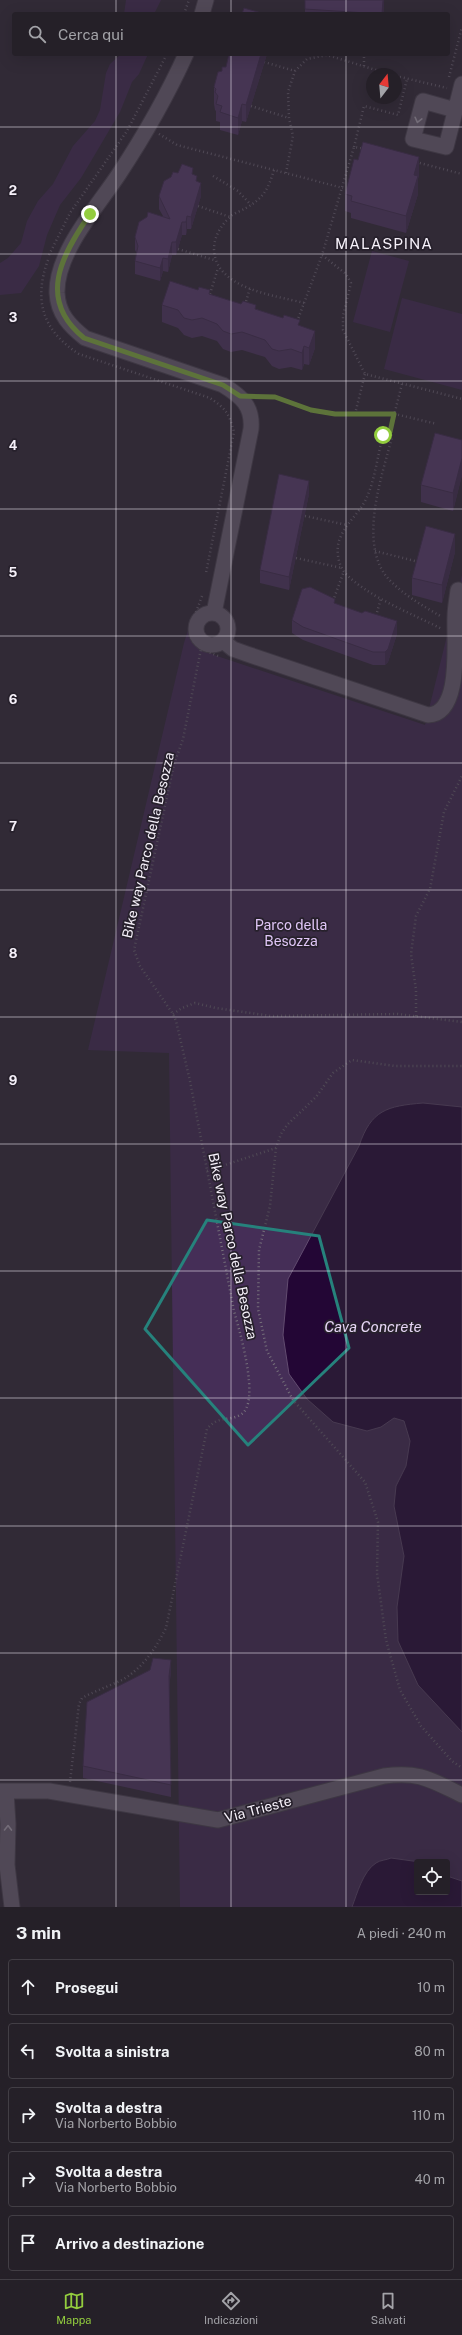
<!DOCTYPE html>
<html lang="it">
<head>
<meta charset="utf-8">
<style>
  body { margin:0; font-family:"Public Sans",sans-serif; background:#2d2830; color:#f1f3f6 }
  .controls { position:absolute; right:12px; bottom:12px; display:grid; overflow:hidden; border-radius:4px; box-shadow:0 4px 16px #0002 }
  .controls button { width:36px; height:36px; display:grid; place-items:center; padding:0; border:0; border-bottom:1px solid #423e45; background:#252028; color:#f1f3f6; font:20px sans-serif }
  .compass { position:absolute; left:366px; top:68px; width:36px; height:36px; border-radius:50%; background:#252028; box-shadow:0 4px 16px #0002; rotate:16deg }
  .stop { position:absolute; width:12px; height:12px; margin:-9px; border:3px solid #93cd3e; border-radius:50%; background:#fff }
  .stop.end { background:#93cd3e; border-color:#fff; box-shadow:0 1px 4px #0008 }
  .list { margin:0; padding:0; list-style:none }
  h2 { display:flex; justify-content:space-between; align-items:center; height:52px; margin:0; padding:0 16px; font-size:17px }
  h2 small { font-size:13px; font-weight:400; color:#a3a3a8 }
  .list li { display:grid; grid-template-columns:26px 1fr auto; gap:12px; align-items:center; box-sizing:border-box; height:56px; margin:0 8px 8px; padding:0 8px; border:1px solid #423e45; border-radius:4px }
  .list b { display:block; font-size:15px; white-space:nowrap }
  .list p { margin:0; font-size:13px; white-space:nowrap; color:#a3a3a8 }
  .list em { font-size:13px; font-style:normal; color:#a3a3a8 }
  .icon { flex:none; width:22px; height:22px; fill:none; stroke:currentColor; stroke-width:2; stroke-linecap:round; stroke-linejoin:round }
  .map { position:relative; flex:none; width:462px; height:1907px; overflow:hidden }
  .search { position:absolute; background:#252028; box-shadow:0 4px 16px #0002; left:12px; right:12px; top:12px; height:44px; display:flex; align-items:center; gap:10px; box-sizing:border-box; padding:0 14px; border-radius:4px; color:#a3a3a8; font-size:15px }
  .sheet { height:372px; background:#252028 }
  nav { display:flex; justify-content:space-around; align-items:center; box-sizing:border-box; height:56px; border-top:1px solid #423e45; background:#252028; font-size:11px; color:#a3a3a8 }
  nav a { display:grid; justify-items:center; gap:2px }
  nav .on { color:#93cd3e }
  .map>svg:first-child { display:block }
  .green { fill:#452e57; fill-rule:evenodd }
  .water { fill:#230635; stroke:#624c70 }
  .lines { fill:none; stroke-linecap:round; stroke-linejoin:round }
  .minor-casing { stroke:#4e4853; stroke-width:17 }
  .path { stroke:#756f7a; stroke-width:2.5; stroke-dasharray:1 3; stroke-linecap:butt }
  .minor { stroke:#766e7c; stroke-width:15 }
  .wall { fill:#533a66 }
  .shaded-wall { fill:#432f53 }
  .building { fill:#604377; stroke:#432f53 }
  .oneway { stroke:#c3bdc8 }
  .route { stroke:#93cd3e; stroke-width:5 }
  .marked { fill:none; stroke:#26827c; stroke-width:3; stroke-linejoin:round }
  .grid { fill:none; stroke:#f6f1fa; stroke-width:1; stroke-opacity:0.55 }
  .labels { text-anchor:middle; stroke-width:3.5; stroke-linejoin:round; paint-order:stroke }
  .street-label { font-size:14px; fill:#f6f1fa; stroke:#27212c }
  .park-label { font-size:14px; fill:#e0c6f7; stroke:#27212c }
  .neighbourhood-label { font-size:15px; letter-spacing:1px; fill:#f6f1fa; stroke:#27212c }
  .water-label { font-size:15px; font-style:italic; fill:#e7d6f6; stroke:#27212c }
  .grid-label { font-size:13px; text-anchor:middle; font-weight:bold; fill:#f6f1fa; stroke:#27212c; stroke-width:3.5; stroke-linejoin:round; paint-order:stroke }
</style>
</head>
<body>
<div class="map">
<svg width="462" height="1907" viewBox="0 0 462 1907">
  <rect width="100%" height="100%" fill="#312a36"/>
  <!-- green -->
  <path class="green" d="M126,0H161L154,14H124Z
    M121,54H148L139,74L132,82L120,112L97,151L81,178L60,205L47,235L39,266L21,293L0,295V263L8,258L21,243L27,221L38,201L53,184L73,146L95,121L100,110L106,73L110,64Z
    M372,251L409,261L390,332L353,322Z
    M402,298L462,314V390L384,369Z
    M462,575V1907H180L169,1053L88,1050L184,643L189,627C189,645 203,650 217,656L425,725ZM417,1862H447V1892H417Z"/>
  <!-- water -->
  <path class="water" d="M423,1103L462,1107V1732L418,1685L398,1641L397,1607L404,1556L394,1506L396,1486L406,1466L410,1441L404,1421L394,1418L381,1427L367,1431L333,1422L307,1399L289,1374L283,1335L288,1279L359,1146C371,1110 387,1106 423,1103Z
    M391,1858L420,1862H417V1892H447V1876L462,1881V1907H352C357,1894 363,1871 376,1863C380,1860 387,1860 391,1858Z"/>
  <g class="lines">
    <!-- minor casing -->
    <g class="minor-casing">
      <path id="minor" d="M202,14L206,0
        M186,54C167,96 144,136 119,174C98,206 56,252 57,293C58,314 70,326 85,338L223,385C241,396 253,406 251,429L214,613
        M455,110L423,101L413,139L446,147L462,84
        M196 629a16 16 0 1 1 32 0a16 16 0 1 1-32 0Z
        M223,641L233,649L247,654L428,715C462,714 454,643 455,617C455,608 457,599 458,590
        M0,1791H49L218,1820L384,1776C419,1771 431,1780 462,1795
        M6,1792L8,1824L7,1865L12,1907"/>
    </g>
    <!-- path -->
    <path class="path" d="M184,14L189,0
      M264,62L295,71
      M364,66V54
      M396,76L447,88
      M449,77L462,27
      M251,106L289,118
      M159,134L177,145L343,188
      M354,147L364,106L398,115L407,79
      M365,149L354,147L322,255L346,274L351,283L343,316V330L365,374L462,399
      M416,162L462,174
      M274,170C268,189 264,198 246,208C241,211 234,213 230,217C221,225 214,237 214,249C215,289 274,295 304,303L297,322
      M286,173L293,136L289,118L288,92L295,71L307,59L327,55L389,74
      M213,176L238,191L251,205
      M198,206L230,217
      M178,249L214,260
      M49,255L70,213L127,131L167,54
      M48,260C33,301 43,331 79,354L210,398C226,409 229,413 234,432L206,573
      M210,294L218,268
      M304,303L322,255
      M245,305L250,288
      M402,384L390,431L383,435C377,457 375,483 364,503C356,516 344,526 339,541C336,550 338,565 345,573C368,597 413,614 442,629
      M257,397H275L311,411L335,414H395L437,424
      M355,414L365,374
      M390,431L392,437C382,476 359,540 386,576C400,593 423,606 442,617
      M305,516L347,525
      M375,551L419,562
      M296,558L342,568
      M202,596C191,629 176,639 218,656
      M333,601L344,571
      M376,616L381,598
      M173,1014L182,1008L195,1003L216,1008L271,1016L398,1014L462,1022
      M416,1016V990L411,954L416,916L430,889L444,812L462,776
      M276,1148L270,1206L259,1250L258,1309L267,1351L293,1400L365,1482L378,1522L377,1573L386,1640L400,1690L421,1726L452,1761L462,1768
      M207,1171L276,1148L281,1134L287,1125L316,1097L333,1073L352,1060L395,1066H462
      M70,1782L79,1704L82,1698C95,1691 109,1686 122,1680C143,1668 156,1648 166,1628L207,1429C219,1415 226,1422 240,1415C262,1405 239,1329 234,1311L190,1081L176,1021L173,1014L140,966L134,950L174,764L183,739L201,649"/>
    <!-- minor -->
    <use href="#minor" class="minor"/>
  </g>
  <!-- wall -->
  <path class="wall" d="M384,0V14H305V9Z
    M228,54H267L246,122L242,121L238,135L220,130V122L216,121V111L215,110L214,104V87L222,71L226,67L228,60Z
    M178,173L193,175L197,182L201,196L191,229H187L186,235H182L176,255H172L168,272L163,271L160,281L135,274V261L137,254L135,250V237L163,216L159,209V196Z
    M419,174L418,179V194L406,233L351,218V213L345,211V194Z
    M210,294L256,309L300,326L315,348L309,365L304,364L302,370L291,367L279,369L272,366L265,357L242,350L231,352L223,349L217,341L202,336L192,338L184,335L178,328L162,322V305Z
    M462,440V475L453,511L421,502V485Z
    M309,494L289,590L260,583V570Z
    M455,552L442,603L412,595V578Z
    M335,604L397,634L388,662L385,665H373L303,640L292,633V620Z
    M171,1672L169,1686L171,1797L83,1778V1766Z"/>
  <!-- shaded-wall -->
  <path class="shaded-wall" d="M383,0H384V14H382Z
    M261,54H267L246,122V105Z
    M242,104V121L238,135V118Z
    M419,157V174L418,179V194L406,233V216L414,175Z
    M201,183V196L191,229V217Z
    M187,216V229L186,235V222Z
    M182,222V235L176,255V242Z
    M172,242V255L168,272V259Z
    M163,258V271L160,281V268Z
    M315,331V348L309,365V348Z
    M304,346V364L302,370V353Z
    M462,458V475L453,511V493Z
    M309,481V494L289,590V577Z
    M455,534V552L442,603V585Z
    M397,621V634L388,662L385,665V652Z
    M171,1660V1672L169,1688V1676Z"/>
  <!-- building -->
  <path class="building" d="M305,0H383L382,14L305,9Z
    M244,8L265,14H242Z
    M229,54H261L246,105L242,104L238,118L220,112L222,106L216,104L218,96L215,92L216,89L214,87L218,72L222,71V67H226Z
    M363,142L419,157L414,175L418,176L406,216L351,201L352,196L345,194L354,159L358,160Z
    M182,164L193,168L192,174L197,176L196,181L201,183L191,217L187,216L186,222H182L176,242H172L168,259L163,258L160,268L135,261L138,246L135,237L139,222L147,217L148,212L170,219L159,196L164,181L171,177L173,172L178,173Z
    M170,281L198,290L199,287L210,290L209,294L241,304L243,301L256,305L255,309L283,318L284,315L300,320L298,325L315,331L309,348L304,346L302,353L291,349L279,351L272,349L265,340L242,332L231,334L223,331L217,324L202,318L192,320L184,318L178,310L162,305Z
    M435,433L462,440V458L453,493L421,485Z
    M279,474L309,481L289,577L260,570Z
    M426,526L455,534L442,585L412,578Z
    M310,587L335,599L334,603L362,613L365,611L397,621L388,649L385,652H373L303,627L292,620L302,589Z
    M153,1658L171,1660L169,1676L171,1785L83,1766L87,1702L150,1670Z"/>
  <!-- one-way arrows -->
  <defs><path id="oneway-chevron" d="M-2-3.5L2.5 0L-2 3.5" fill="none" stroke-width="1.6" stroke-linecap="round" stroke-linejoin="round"/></defs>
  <g class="oneway">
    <use href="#oneway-chevron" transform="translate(418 120) rotate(104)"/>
    <use href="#oneway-chevron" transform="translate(8 1828) rotate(-89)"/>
  </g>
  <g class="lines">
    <!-- route -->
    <path class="route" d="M90,214C61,256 37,300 84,338L223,385L240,396L275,397L311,410L335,414H394L390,432L383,435"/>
  </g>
  <!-- marked area -->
  <path d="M0 0H462V1907H0ZM207,1220L319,1236L349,1348L248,1445L145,1329Z" fill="#312a36" fill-opacity=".55" fill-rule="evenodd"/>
  <path class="marked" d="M207,1220L319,1236L349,1348L248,1445L145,1329Z"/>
  <!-- grid -->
  <path class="grid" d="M116,0V14M231,0V14M346,0V14M116,54V1907M231,54V1907M346,54V1907M0,127H462M0,254H462M0,381H462M0,509H462M0,636H462M0,763H462M0,890H462M0,1017H462M0,1144H462M0,1271H462M0,1398H462M0,1526H462M0,1653H462M0,1780H462"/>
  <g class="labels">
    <!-- street labels -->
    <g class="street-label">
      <text transform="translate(148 845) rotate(-77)" y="5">Bike way Parco della Besozza</text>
      <text transform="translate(233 1246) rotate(78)" y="5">Bike way Parco della Besozza</text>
      <text transform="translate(258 1809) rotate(-15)" y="5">Via Trieste</text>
    </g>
    <!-- park labels -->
    <g class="park-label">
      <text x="291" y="930">Parco della<tspan x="291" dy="16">Besozza</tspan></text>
    </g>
    <!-- neighbourhood labels -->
    <g class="neighbourhood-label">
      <text x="384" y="249">MALASPINA</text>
    </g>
    <!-- water labels -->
    <g class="water-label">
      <text x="373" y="1332">Cava Concrete</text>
    </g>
  </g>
  <g class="grid-label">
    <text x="13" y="195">2</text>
    <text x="13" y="322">3</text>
    <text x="13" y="450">4</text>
    <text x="13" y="577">5</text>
    <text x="13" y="704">6</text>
    <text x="13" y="831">7</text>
    <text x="13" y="958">8</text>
    <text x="13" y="1085">9</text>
  </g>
</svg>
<div class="controls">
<button><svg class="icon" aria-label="locate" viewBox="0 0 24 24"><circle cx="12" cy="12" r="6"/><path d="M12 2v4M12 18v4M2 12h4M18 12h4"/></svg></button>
</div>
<svg class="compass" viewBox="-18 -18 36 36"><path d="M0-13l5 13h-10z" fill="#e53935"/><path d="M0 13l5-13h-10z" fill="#a3a3a8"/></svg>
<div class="stop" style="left:383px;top:435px"></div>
<div class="stop end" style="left:90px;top:214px"></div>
<div class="search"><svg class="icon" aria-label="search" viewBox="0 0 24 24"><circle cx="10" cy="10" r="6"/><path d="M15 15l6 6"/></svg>Cerca qui</div>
</div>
<section class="sheet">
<h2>3 min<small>A piedi · 240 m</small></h2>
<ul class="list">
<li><svg class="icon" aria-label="ahead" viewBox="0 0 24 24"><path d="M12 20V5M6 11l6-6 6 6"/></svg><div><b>Prosegui</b></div><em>10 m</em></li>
<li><svg class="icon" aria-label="left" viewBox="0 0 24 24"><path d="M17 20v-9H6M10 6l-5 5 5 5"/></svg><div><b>Svolta a sinistra</b></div><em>80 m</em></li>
<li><svg class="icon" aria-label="right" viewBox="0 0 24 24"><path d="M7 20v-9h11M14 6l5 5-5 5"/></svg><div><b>Svolta a destra</b><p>Via Norberto Bobbio</p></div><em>110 m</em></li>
<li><svg class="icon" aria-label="right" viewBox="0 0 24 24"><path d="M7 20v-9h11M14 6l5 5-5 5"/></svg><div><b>Svolta a destra</b><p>Via Norberto Bobbio</p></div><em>40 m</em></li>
<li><svg class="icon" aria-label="arrive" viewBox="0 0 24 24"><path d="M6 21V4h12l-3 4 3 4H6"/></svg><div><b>Arrivo a destinazione</b></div></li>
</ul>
</section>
<nav>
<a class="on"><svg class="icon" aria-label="map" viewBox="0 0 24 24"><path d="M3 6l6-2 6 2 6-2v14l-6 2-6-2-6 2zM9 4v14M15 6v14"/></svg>Mappa</a>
<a><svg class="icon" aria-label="directions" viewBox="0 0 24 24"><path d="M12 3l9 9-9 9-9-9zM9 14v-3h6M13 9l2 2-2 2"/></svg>Indicazioni</a>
<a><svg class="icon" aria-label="saved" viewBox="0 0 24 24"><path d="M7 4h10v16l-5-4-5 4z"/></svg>Salvati</a>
</nav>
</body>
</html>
